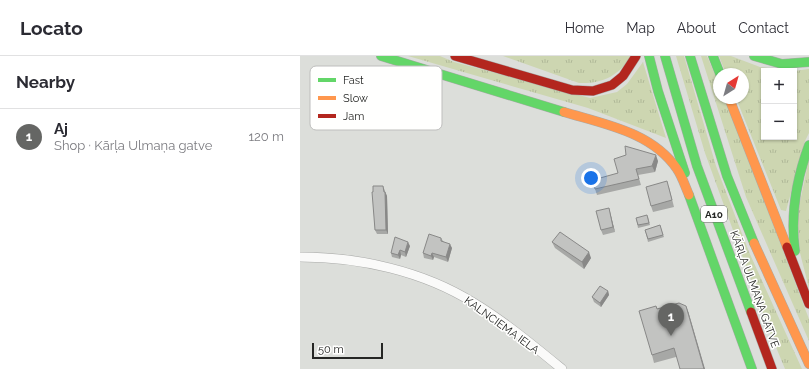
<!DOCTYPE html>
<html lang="en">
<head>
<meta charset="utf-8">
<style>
  body { margin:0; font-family:Raleway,sans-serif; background:#f2f2f3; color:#2b2b33 }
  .controls { position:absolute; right:12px; top:12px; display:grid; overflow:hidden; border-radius:0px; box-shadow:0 1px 3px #0004 }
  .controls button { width:36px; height:36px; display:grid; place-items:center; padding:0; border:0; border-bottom:1px solid #e1e1e2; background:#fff; color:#2b2b33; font:20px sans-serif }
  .compass { position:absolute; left:413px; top:12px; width:36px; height:36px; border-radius:50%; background:#fff; box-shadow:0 1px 3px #0004; rotate:37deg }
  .scale { position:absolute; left:12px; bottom:10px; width:71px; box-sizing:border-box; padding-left:4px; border:2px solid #252624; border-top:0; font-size:11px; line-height:14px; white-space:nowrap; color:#252624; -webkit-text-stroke:3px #fffffe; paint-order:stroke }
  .you { position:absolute; left:291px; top:122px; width:14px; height:14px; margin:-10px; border:3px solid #fff; border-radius:50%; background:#1a73e8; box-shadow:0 0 0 6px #1a73e833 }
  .badge { display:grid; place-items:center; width:26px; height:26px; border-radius:50%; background:#656664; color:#fff; font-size:13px; font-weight:700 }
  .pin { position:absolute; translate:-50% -33px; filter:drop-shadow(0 1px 2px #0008) }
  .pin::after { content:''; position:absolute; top:21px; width:14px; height:12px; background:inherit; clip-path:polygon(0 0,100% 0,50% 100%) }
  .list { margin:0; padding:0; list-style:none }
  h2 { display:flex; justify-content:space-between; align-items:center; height:52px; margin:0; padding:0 16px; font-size:17px }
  h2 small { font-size:13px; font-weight:400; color:#7c7c81 }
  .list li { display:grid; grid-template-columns:26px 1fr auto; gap:12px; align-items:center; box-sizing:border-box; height:56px; padding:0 16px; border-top:1px solid #e1e1e2 }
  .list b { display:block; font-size:15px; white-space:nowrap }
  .list p { margin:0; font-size:13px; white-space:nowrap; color:#7c7c81 }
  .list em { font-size:13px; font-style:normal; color:#7c7c81 }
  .map { position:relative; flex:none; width:509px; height:313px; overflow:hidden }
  header { display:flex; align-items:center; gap:24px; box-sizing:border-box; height:56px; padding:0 20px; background:#fff; border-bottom:1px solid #e1e1e2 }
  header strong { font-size:19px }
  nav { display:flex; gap:22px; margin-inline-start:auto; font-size:14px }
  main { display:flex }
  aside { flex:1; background:#fff }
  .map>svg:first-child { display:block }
  .grass { fill:url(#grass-tufts) }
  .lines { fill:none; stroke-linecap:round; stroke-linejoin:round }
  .street-casing { stroke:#a9aaa8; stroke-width:10 }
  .fast-casing { stroke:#a9aaa8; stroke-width:10 }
  .slow-casing { stroke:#a9aaa8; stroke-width:10 }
  .jam-casing { stroke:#a9aaa8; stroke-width:10 }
  .street { stroke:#fafaf9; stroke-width:9 }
  .fast { stroke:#63d668; stroke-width:9 }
  .slow { stroke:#ff974d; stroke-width:9 }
  .jam { stroke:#b3261e; stroke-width:9 }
  .wall { fill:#a7a8a6 }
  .shaded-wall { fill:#888887 }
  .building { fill:#c2c3c1; stroke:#888887 }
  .labels { text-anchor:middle; stroke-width:3; stroke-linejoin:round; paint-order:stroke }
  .shield { fill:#fffffe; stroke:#666765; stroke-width:1 }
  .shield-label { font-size:10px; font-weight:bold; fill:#252624 }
  .street-label { font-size:11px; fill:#252624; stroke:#fffffe }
  .key { fill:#fffffe; stroke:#bebebd; stroke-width:1 }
  .key-label { font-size:11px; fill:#252624 }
</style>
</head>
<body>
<header>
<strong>Locato</strong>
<nav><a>Home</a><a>Map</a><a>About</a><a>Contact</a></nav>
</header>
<main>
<aside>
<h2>Nearby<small></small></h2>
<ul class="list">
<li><span class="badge">1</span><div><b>Aj</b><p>Shop · Kārļa Ulmaņa gatve</p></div><em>120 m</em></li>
</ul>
</aside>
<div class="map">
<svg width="509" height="313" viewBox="0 0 509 313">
  <defs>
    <pattern id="grass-tufts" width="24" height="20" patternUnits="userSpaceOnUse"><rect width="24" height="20" fill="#cdd6b1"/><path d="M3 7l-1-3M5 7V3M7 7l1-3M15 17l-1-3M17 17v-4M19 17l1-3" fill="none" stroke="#b0b898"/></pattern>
  </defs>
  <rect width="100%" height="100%" fill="#dcdeda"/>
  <!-- grass -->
  <path class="grass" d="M108,0H140L154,6L290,42L317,36L327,28L343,6L366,82L288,52Z
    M203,0H331C319,20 302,28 279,27Z
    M376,0H384L416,110L449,196L502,313H485L471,279L405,97Z
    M401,0H407L419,28V42H425L509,263V285L446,141Z
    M419,0H431L460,11L492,15H464V81H494V15L509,13V77L505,85L486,155L481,154L436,42H443V18H426Z
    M509,103V232L500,197L497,160Z"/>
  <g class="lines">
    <!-- street casing -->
    <g class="street-casing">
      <path id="street" d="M0,201C59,201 123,215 174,247C205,266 234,290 262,313"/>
    </g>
    <!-- fast casing -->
    <g class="fast-casing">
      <path id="fast" d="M81,0L264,56
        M349,0L358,35L385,117
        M365,0L397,110L451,256
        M390,0L427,120L454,187
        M413,0L420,18
        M454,0L482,8L509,6
        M389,139L452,313
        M495,195C490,158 496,124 509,89"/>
    </g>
    <!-- slow casing -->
    <g class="slow-casing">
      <path id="slow" d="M429,42L487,191
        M264,56C304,68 352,76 377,113C382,120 385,130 389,139
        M454,187L509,308"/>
    </g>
    <!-- jam casing -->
    <g class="jam-casing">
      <path id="jam" d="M155,0L272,34L293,35L312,29L323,20L336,0
        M487,191L509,248
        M451,256L472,313"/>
    </g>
    <!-- street -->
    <use href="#street" class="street"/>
    <!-- fast -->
    <use href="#fast" class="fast"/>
    <!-- slow -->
    <use href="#slow" class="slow"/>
    <!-- jam -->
    <use href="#jam" class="jam"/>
  </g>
  <!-- wall -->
  <path class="wall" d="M358,105L355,116L338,119L341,129L297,139L295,133L318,117Z
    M83,130L87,140L88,178H77L75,174L73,136Z
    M369,131L374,151L353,156L351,150Z
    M309,152L315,176L303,179L301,174Z
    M348,161L350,169L338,172L336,162Z
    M360,169L364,181L348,186L345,174Z
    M141,182L143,185L152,192L148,206L134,201L133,204L124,202L123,197Z
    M252,186L291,202L284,213L255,192Z
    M110,190L106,201L101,199L100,203L92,201L91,197Z
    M308,235L309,239L301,251L294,246L292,241Z
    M386,250L389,258L376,301L354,307L352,299L357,253Z"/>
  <!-- shaded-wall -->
  <path class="shaded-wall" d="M356,99L358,105L355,116L352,110Z
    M85,136L87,140L88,178L86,174Z
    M309,152L315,176L313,171Z
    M108,186L110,190L106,201L105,196Z
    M150,188L152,192L148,206L146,201Z
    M100,194L101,199L100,203L98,199Z
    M289,196L291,202L284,213L282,206Z
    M132,197L134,201L133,204L131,200Z
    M308,235L309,239L301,251L300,247Z
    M386,250L389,258L405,313H404Z"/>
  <!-- building -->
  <path class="building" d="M325,90L356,99L352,110L336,113L339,123L295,133L293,124L318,117L314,103L326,99Z
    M367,125L372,144L351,150L346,131Z
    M73,130H83L84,136H85L86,174H75L72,136H73Z
    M309,152L313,171L301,174L296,155Z
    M347,159L349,167L338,169L336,162Z
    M360,169L363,179L348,183L345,174Z
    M260,176L289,196L282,206L252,186Z
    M129,178L141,182V185L150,188L146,201L132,197L131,200L123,197Z
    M95,181L108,186L105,196L100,194L98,199L91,197Z
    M300,230L308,235L300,247L292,241Z
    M379,247L386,250L404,313H380L374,292L352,299L339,255L356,250L357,253Z"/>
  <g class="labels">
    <!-- shield labels -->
    <rect class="shield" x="401" y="150" width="26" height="16" rx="3"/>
    <g class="shield-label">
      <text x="414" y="162">A10</text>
    </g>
    <!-- street labels -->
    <g class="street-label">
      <text transform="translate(455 233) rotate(70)" y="4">KĀRĻA ULMAŅA GATVE</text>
      <text transform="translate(202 269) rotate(36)" y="4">KALNCIEMA IELA</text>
    </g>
  </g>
  <!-- legend -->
  <rect x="10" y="10" width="132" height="64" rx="6" class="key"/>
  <rect x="18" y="22" width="18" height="4" fill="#63d668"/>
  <rect x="18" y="40" width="18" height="4" fill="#ff974d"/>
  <rect x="18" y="58" width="18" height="4" fill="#b3261e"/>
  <g class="key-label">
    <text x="43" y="28">Fast</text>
    <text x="43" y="46">Slow</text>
    <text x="43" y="64">Jam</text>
  </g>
</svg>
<div class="controls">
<button>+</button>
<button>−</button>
</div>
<svg class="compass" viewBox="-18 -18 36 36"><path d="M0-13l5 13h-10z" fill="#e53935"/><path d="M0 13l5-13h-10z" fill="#7c7c81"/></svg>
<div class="scale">50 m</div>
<div class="you"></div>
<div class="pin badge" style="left:371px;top:280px">1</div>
</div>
</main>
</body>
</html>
